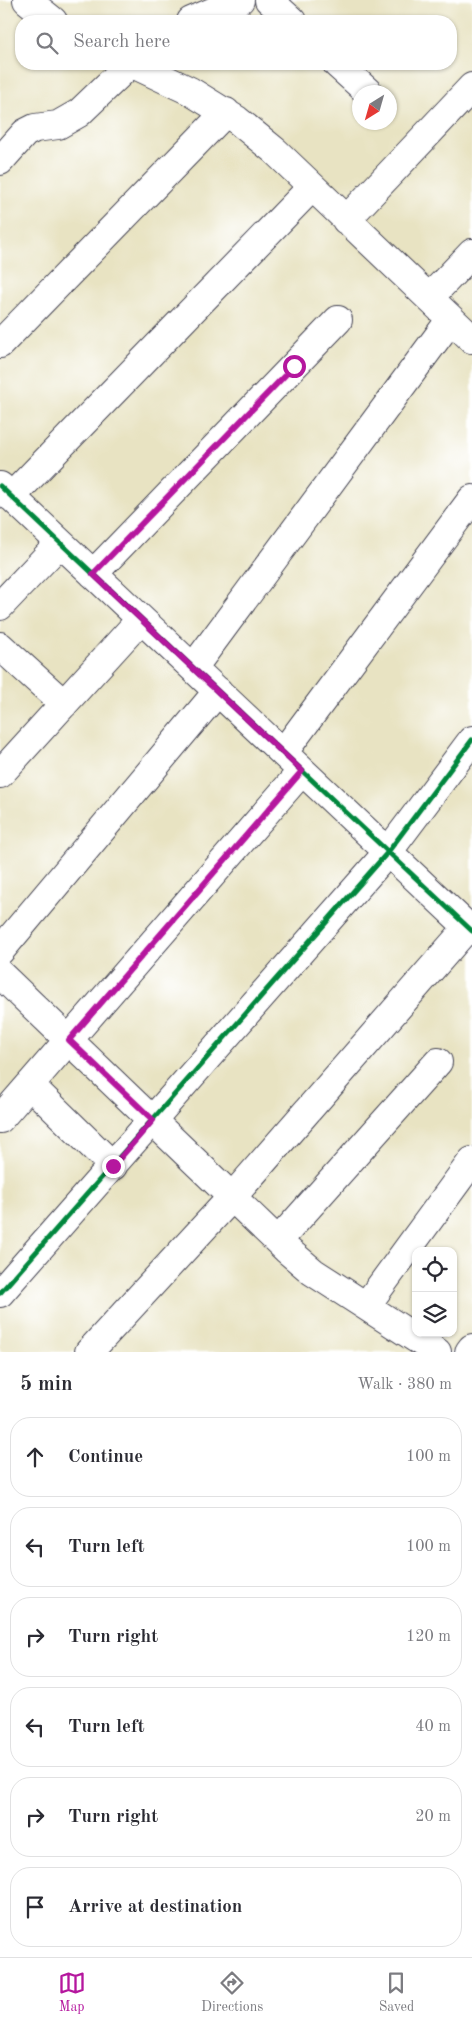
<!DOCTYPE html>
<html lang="en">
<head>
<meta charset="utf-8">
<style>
  body { margin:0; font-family:"Old Standard TT",serif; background:#f7f7f7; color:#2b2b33 }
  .controls { position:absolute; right:15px; bottom:15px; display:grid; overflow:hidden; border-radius:10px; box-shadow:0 1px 4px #0004 }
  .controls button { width:45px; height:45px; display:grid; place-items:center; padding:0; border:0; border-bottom:1px solid #e1e1e2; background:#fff; color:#2b2b33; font:25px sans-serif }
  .compass { position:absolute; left:352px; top:85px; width:45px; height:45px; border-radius:50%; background:#fff; box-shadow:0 1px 4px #0004; rotate:217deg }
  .stop { position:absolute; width:15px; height:15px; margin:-11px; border:4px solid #b5179e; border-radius:50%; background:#fff }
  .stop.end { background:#b5179e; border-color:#fff; box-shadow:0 1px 5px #0008 }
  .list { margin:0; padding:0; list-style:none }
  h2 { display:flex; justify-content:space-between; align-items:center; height:65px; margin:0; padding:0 20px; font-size:21px }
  h2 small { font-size:16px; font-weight:400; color:#7c7c81 }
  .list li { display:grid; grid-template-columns:32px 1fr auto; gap:15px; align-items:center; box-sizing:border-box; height:80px; margin:0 10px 10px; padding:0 10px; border:1px solid #e1e1e2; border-radius:20px }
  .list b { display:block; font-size:19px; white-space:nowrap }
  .list em { font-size:16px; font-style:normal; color:#7c7c81 }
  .icon { flex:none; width:28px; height:28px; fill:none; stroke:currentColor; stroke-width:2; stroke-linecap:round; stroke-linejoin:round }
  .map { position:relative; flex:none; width:472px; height:1352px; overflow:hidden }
  .search { position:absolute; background:#fff; box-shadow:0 1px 4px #0004; left:15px; right:15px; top:15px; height:55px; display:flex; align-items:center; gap:12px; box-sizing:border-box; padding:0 18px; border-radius:20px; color:#7c7c81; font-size:19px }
  .sheet { height:605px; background:#fff }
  nav { display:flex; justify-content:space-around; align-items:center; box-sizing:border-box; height:70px; border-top:1px solid #e1e1e2; background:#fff; font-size:14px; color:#7c7c81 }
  nav a { display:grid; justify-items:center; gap:2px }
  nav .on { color:#b5179e }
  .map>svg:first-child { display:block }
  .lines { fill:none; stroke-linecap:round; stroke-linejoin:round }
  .minor-casing { stroke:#403f4f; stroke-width:30 }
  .minor { stroke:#fff; stroke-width:28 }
  .cycleway-casing { stroke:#fff; stroke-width:8 }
  .cycleway { stroke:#00873e; stroke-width:5 }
  .route { stroke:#b5179e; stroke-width:6 }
</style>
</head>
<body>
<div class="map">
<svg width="472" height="1352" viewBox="0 0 472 1352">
  <rect width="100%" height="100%" fill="#fff"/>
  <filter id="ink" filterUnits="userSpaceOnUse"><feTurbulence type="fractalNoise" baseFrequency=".02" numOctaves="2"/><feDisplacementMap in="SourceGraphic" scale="10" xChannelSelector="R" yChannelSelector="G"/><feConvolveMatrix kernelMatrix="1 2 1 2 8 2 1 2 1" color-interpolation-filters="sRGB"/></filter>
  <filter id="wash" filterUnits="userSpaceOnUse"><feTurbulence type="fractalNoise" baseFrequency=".0096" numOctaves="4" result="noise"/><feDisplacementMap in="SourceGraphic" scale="20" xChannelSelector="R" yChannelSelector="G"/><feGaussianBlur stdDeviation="1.12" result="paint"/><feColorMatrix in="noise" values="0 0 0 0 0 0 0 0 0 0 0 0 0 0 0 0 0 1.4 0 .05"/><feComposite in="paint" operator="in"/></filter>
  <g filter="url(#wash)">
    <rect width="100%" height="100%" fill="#e8e3c2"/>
  </g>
  <g filter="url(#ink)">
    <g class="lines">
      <!-- minor casing -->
      <g class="minor-casing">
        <path id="minor" d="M27,0L53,21
          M269,0L292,21
          M191,21L240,0
          M133,64L190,91L237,120L275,151L472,339
          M337,64L368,92
          M0,161L25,133L35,128L58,125L79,113L130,64
          M346,220L472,87
          M429,298L472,253
          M0,344L226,112
          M0,486L472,931
          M11,497L311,188
          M93,574L338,320
          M0,606L60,543
          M0,646L64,704
          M193,668L451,319
          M283,753L472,499
          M0,774L141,619
          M0,951L218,691
          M0,974L286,1249L313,1272L437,1352
          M30,1085L113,1166
          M0,1119L302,771
          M278,1241L438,1062
          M0,1293L388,852L472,740
          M366,1306L472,1161
          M89,1352L233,1196L468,927
          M469,1352L472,1348"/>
      </g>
      <!-- minor -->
      <use href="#minor" class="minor"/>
      <!-- cycleway casing -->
      <g class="cycleway-casing">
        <path id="cycleway" d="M0,486L472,931
          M0,1293L388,852L472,740"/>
      </g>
      <!-- cycleway -->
      <use href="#cycleway" class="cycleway"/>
    </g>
  </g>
  <g class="lines" filter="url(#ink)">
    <!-- route -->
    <path class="route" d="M113,1166L153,1120L69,1040L302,771L93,574L294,366"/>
  </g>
</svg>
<div class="controls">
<button><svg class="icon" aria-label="locate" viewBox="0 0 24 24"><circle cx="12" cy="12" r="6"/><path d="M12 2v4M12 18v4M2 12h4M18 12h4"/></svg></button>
<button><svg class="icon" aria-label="layers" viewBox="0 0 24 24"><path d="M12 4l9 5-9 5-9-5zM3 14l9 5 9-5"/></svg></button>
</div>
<svg class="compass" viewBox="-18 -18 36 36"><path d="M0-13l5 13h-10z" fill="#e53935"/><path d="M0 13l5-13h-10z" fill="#7c7c81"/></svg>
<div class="stop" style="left:294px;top:366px"></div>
<div class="stop end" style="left:113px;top:1166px"></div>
<div class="search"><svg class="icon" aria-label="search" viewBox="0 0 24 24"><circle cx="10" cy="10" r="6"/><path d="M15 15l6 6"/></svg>Search here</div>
</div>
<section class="sheet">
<h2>5 min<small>Walk · 380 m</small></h2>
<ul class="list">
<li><svg class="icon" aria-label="ahead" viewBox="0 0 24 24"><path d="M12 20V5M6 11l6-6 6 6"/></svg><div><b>Continue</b></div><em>100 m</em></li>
<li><svg class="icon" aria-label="left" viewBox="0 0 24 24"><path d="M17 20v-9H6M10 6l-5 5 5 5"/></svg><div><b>Turn left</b></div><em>100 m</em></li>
<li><svg class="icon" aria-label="right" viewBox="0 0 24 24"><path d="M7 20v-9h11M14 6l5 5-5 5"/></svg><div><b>Turn right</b></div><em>120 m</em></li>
<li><svg class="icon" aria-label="left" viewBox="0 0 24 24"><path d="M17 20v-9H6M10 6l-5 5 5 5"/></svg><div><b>Turn left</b></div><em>40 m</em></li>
<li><svg class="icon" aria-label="right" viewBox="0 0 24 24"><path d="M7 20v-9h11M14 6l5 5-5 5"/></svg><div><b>Turn right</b></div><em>20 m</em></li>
<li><svg class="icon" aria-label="arrive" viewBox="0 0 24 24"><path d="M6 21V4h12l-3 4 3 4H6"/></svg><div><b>Arrive at destination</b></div></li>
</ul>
</section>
<nav>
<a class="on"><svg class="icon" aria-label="map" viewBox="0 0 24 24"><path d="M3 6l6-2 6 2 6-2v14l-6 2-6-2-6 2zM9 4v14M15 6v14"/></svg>Map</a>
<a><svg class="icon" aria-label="directions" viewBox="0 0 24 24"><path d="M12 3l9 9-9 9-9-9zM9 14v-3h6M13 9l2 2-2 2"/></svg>Directions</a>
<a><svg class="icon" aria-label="saved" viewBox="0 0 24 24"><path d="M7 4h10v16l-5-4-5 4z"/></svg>Saved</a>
</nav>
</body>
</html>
